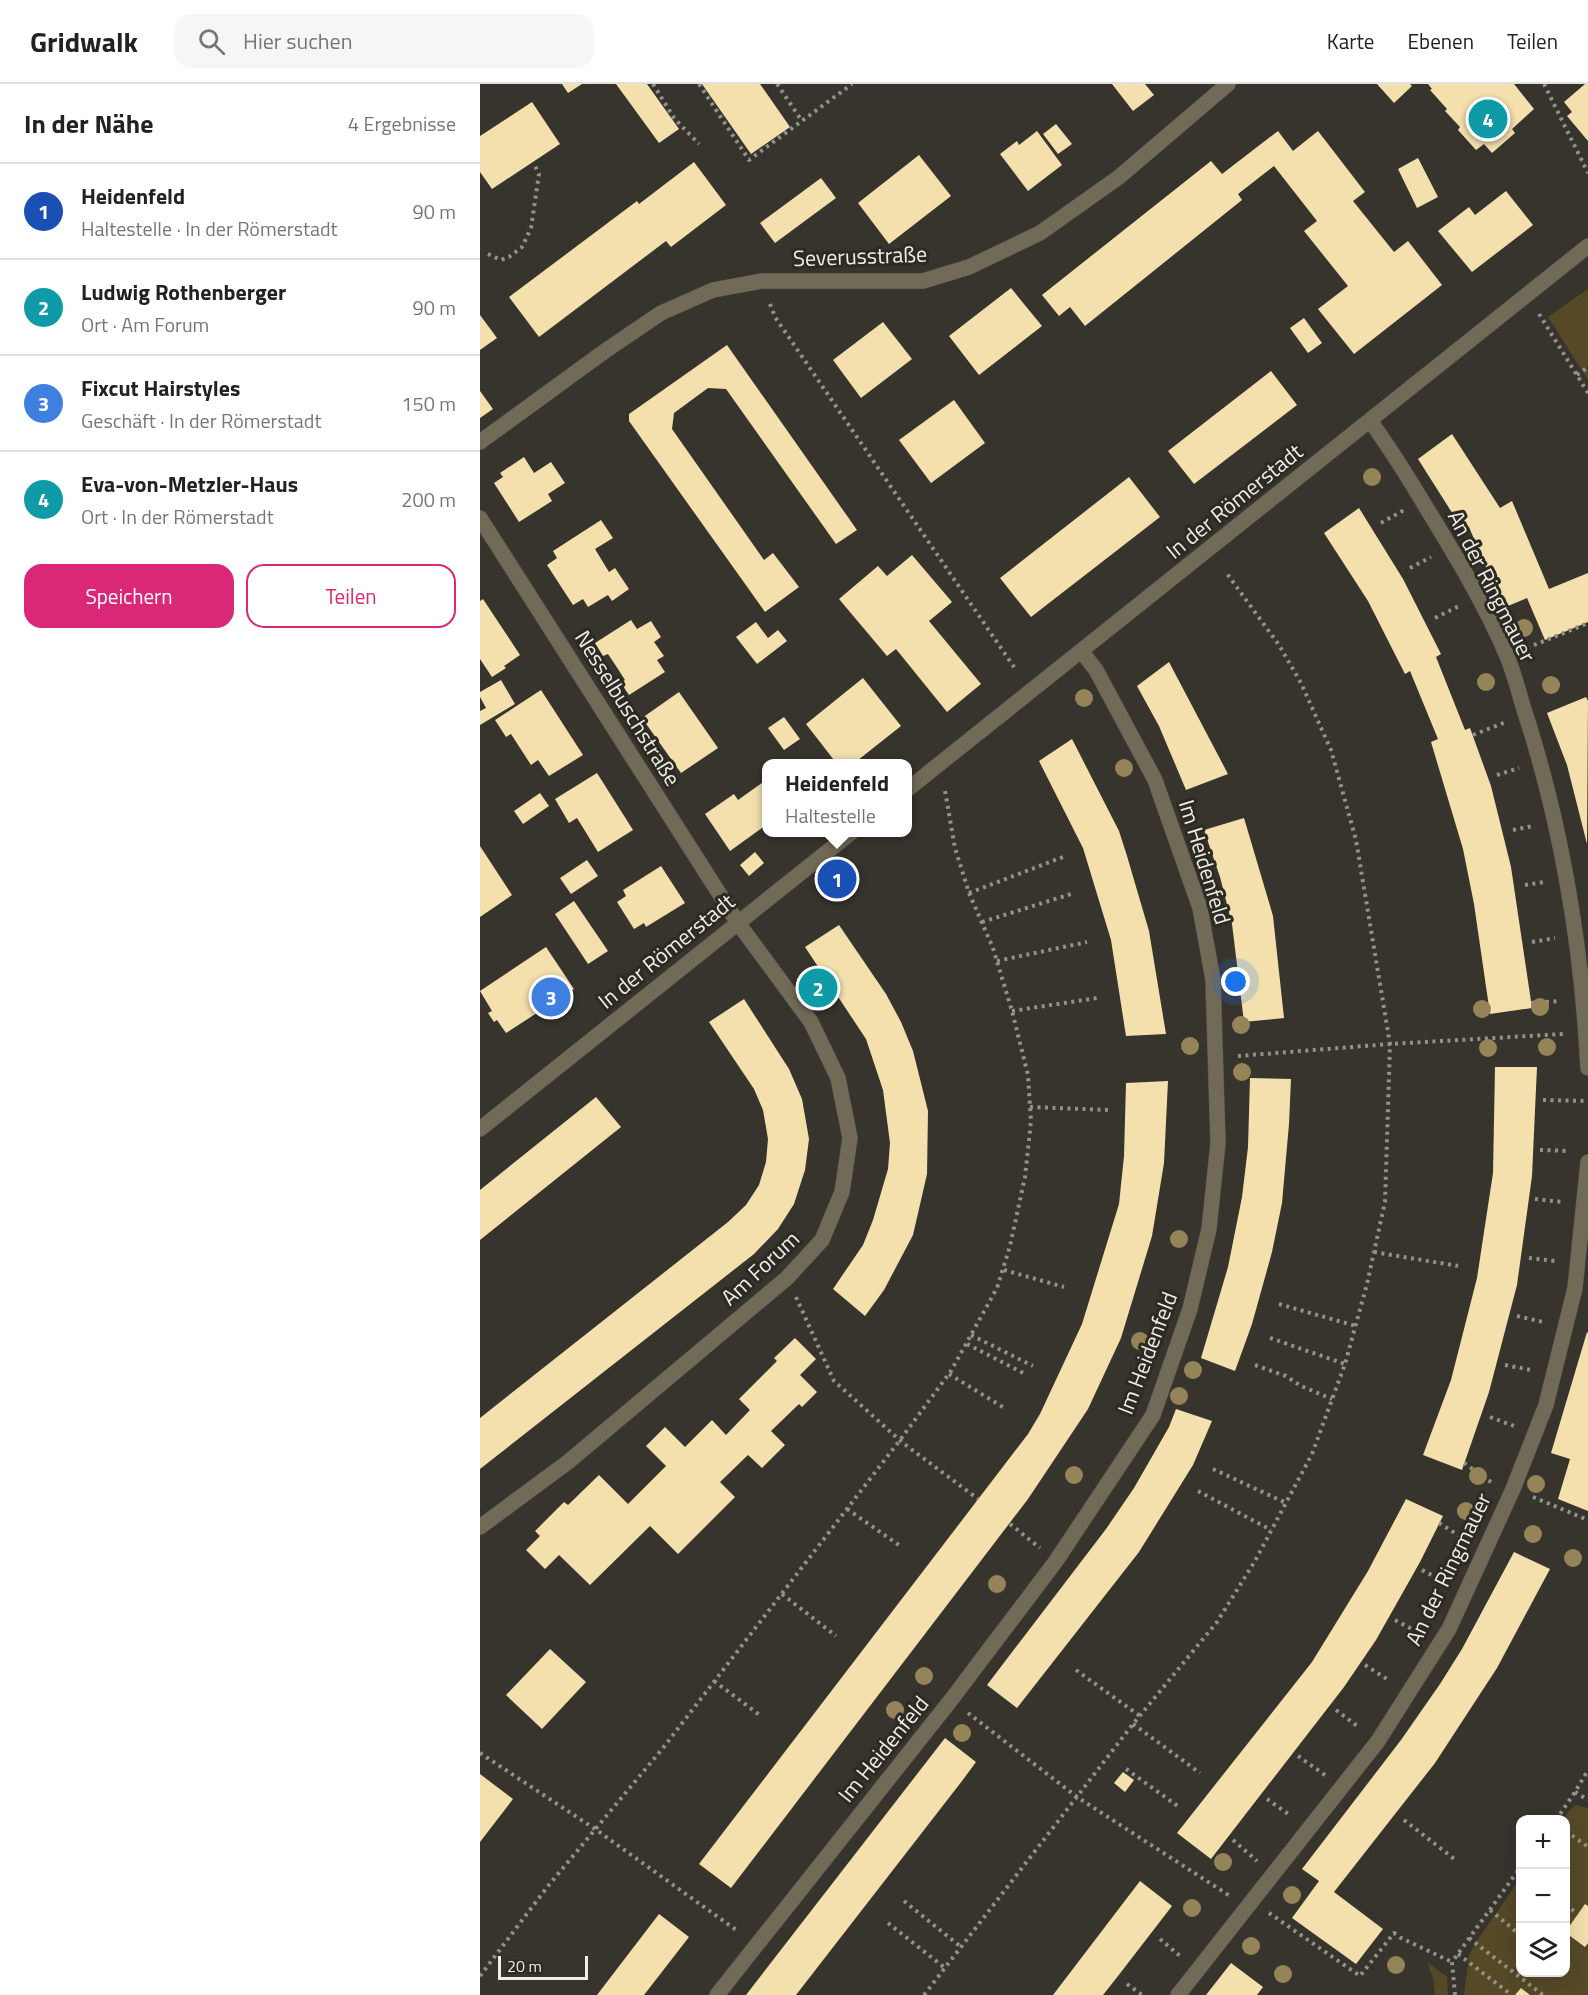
<!DOCTYPE html>
<html lang="de">
<head>
<meta charset="utf-8">
<style>
  body { margin:0; font-family:"Titillium Web",sans-serif; background:#f6f6f6; color:#222 }
  .controls { position:absolute; right:18px; bottom:18px; display:grid; overflow:hidden; border-radius:12px; box-shadow:0 6px 24px #0002 }
  .controls button { width:54px; height:54px; display:grid; place-items:center; padding:0; border:0; border-bottom:2px solid #e0e0e0; background:#fff; color:#222; font:30px sans-serif }
  .scale { position:absolute; left:18px; bottom:15px; width:90px; box-sizing:border-box; padding-left:6px; border:3px solid #efede8; border-top:0; font-size:16px; line-height:21px; white-space:nowrap; color:#efede8; -webkit-text-stroke:4px #2d2a23; paint-order:stroke }
  .you { position:absolute; left:756px; top:898px; width:21px; height:21px; margin:-15px; border:4px solid #fff; border-radius:50%; background:#1a73e8; box-shadow:0 0 0 9px #1a73e833 }
  .badge { display:grid; place-items:center; width:39px; height:39px; border-radius:50%; background:#db2777; color:#fff; font-size:20px; font-weight:700 }
  .pin { position:absolute; translate:-50% -50%; border:3px solid #fff; box-shadow:0 2px 6px #0006 }
  .popup { position:absolute; left:282px; top:675px; width:150px; height:78px; box-sizing:border-box; display:grid; place-content:center; border-radius:12px; background:#fff; filter:drop-shadow(0 2px 4px #0005); font-size:20px; white-space:nowrap; color:#767676 }
  .popup b { font-size:22px; color:#222 }
  .popup::after { content:''; position:absolute; left:50%; top:100%; margin-left:-12px; border:12px solid transparent; border-top-color:#fff }
  .list { margin:0; padding:0; list-style:none }
  h2 { display:flex; justify-content:space-between; align-items:center; height:78px; margin:0; padding:0 24px; font-size:26px }
  h2 small { font-size:20px; font-weight:400; color:#767676 }
  .list li { display:grid; grid-template-columns:39px 1fr auto; gap:18px; align-items:center; box-sizing:border-box; height:96px; padding:0 24px; border-top:2px solid #e0e0e0 }
  .list b { display:block; font-size:22px; white-space:nowrap }
  .list p { margin:0; font-size:20px; white-space:nowrap; color:#767676 }
  .list em { font-size:20px; font-style:normal; color:#767676 }
  .actions { display:flex; gap:12px; padding:18px 24px }
  .actions a { flex:1; padding:14px 0; border:2px solid #db2777; border-radius:18px; text-align:center; font-size:21px; color:#db2777 }
  .actions .main { background:#db2777; color:#fff }
  .icon { flex:none; width:33px; height:33px; fill:none; stroke:currentColor; stroke-width:2; stroke-linecap:round; stroke-linejoin:round }
  .map { position:relative; flex:none; width:1108px; height:1911px; overflow:hidden }
  header { display:flex; align-items:center; gap:36px; box-sizing:border-box; height:84px; padding:0 30px; background:#fff; border-bottom:2px solid #e0e0e0 }
  header strong { font-size:28px }
  nav { display:flex; gap:33px; margin-inline-start:auto; font-size:21px }
  .search { width:420px; height:54px; background:#f6f6f6; display:flex; align-items:center; gap:15px; box-sizing:border-box; padding:0 21px; border-radius:18px; color:#767676; font-size:22px }
  main { display:flex }
  aside { flex:1; background:#fff }
  .map>svg:first-child { display:block }
  .green { fill:#554926 }
  .building { fill:#f3e0ad }
  .lines { fill:none; stroke-linecap:round; stroke-linejoin:round }
  .minor-casing { stroke:#54524b; stroke-width:16 }
  .tertiary-casing { stroke:#54524b; stroke-width:16 }
  .path { stroke:#93918b; stroke-width:4; stroke-dasharray:3 4.5; stroke-linecap:butt }
  .minor { stroke:#716a56; stroke-width:15 }
  .tertiary { stroke:#716a56; stroke-width:15 }
  .tree { fill:#958458 }
  .labels { text-anchor:middle; stroke-width:6; stroke-linejoin:round; paint-order:stroke }
  .street-label { font-size:22px; fill:#efede8; stroke:#2d2a23 }
</style>
</head>
<body>
<header>
<strong>Gridwalk</strong>
<div class="search"><svg class="icon" aria-label="search" viewBox="0 0 24 24"><circle cx="10" cy="10" r="6"/><path d="M15 15l6 6"/></svg>Hier suchen</div>
<nav><a>Karte</a><a>Ebenen</a><a>Teilen</a></nav>
</header>
<main>
<aside>
<h2>In der Nähe<small>4 Ergebnisse</small></h2>
<ul class="list">
<li><span class="badge" style="background:#1a4fb4">1</span><div><b>Heidenfeld</b><p>Haltestelle · In der Römerstadt</p></div><em>90 m</em></li>
<li><span class="badge" style="background:#0f9aa8">2</span><div><b>Ludwig Rothenberger</b><p>Ort · Am Forum</p></div><em>90 m</em></li>
<li><span class="badge" style="background:#3f7fe0">3</span><div><b>Fixcut Hairstyles</b><p>Geschäft · In der Römerstadt</p></div><em>150 m</em></li>
<li><span class="badge" style="background:#0f9aa8">4</span><div><b>Eva-von-Metzler-Haus</b><p>Ort · In der Römerstadt</p></div><em>200 m</em></li>
</ul>
<div class="actions"><a class="main">Speichern</a><a>Teilen</a></div>
</aside>
<div class="map">
<svg width="1108" height="1911" viewBox="0 0 1108 1911">
  <rect width="100%" height="100%" fill="#37342d"/>
  <!-- green -->
  <path class="green" d="M1108,205V296L1068,233Z
    M1096,1721L1108,1724V1911H984L989,1871L998,1855L1040,1795V1888H1086V1736L1083,1735L1091,1725Z
    M947,1878L967,1893L968,1911H955L953,1894Z"/>
  <!-- building -->
  <path class="building" d="M82,0H102L88,9Z
    M136,0H167L199,45L179,59Z
    M222,0H280L310,43L271,70Z
    M632,0H665L674,11L653,27Z
    M897,0H930L932,2L914,19Z
    M948,0H1034L1054,25L1032,45L1035,49L1012,69L1004,60L996,66L978,46L980,43L965,27L967,25L950,6L952,5Z
    M1105,0H1108V57L1087,32L1092,28L1084,18Z
    M52,18L80,60L12,105L0,88V52Z
    M576,40L592,60L578,70L563,50Z
    M557,47L582,81L548,107L520,70L537,57L539,61Z
    M798,47L813,67L838,47L885,108L873,117L914,168L928,157L962,201L874,270L838,225L868,202L824,147L837,137L794,82L758,110L762,116L605,242L590,223L579,232L562,211L731,77L742,90Z
    M439,71L471,112L409,160L378,119Z
    M938,74L958,113L937,124L918,85Z
    M214,78L246,121L191,163L186,157L59,253L29,213L157,117L159,120Z
    M341,94L356,114L295,159L280,139Z
    M1026,107L1053,141L992,188L958,147L989,123L995,131Z
    M531,204L562,242L499,291L469,252Z
    M0,231L17,254L0,266Z
    M824,234L842,259L828,269L810,244Z
    M403,238L432,275L381,314L353,276Z
    M247,261L377,446L356,460L246,305L228,304L194,329L192,345L284,476L293,469L319,503L285,528L149,337V330Z
    M791,287L817,321L714,400L688,367Z
    M0,307L13,325L0,334Z
    M474,316L505,359L451,399L419,356Z
    M972,350L1020,424L1032,417L1069,505L1108,489V538L1065,556L1047,514L1023,524L989,443L983,446L938,375Z
    M44,373L54,389L71,378L85,399L68,410L72,417L39,438L14,399L23,393L20,389Z
    M649,393L680,433L551,533L520,494Z
    M879,424L923,495L961,570L956,573L985,646L990,644L1011,702L1031,783L1052,924L1010,930L994,820L983,765L951,658L958,655L930,587L925,590L888,517L844,449Z
    M121,436L133,454L115,465L129,488L135,484L149,505L132,517L128,511L108,523L103,515L93,521L67,481L77,474L73,467Z
    M432,471L472,518L449,537L501,600L467,628L416,565L407,572L359,515L398,482L407,492Z
    M3,515L40,571L24,582L26,584L12,593L0,575V517Z
    M151,536L157,545L171,537L181,553L174,558L184,572L177,576L185,588L149,611L141,599L145,596L136,582L128,570L123,572L115,559Z
    M276,538L288,554L298,546L307,557L277,580L256,553Z
    M689,578L748,690L706,706L679,642L657,602Z
    M383,594L421,642L373,680H357L326,640Z
    M21,596L35,620L0,641V627L6,624L0,613V608Z
    M61,606L103,671L69,692L58,676L51,681L31,650L26,653L15,636Z
    M199,608L238,664L201,689L162,634Z
    M1106,613L1108,617L1107,760L1087,681L1067,629Z
    M304,633L320,655L304,666L288,644Z
    M592,655L639,747L647,772L669,847L686,950L646,952L631,856L603,764L559,677Z
    M117,689L153,746L118,768L97,734L89,739L75,715Z
    M286,696V741L250,767L225,730L254,710L258,716Z
    M60,709L69,722L43,740L34,727Z
    M764,734L793,832L804,934L764,938L752,840L740,793L724,746Z
    M0,762L32,811L0,833Z
    M275,768L284,779L269,792L260,781Z
    M107,776L118,792L91,810L80,794Z
    M181,782L205,819L166,843L164,839L154,845L137,818L146,812L143,806Z
    M94,817L128,867L108,880L75,830Z
    M359,841L406,910L421,938L433,967L448,1027L447,1090L433,1151L404,1206L385,1232L353,1205L383,1161L393,1136L408,1085L410,1059L403,1006L386,955L325,863Z
    M66,863L94,905L26,949L17,936L14,938L8,929L12,927L0,907Z
    M264,915L309,985L322,1015L329,1055L325,1086L314,1120L298,1145L274,1170L0,1385V1334L248,1138L266,1121L279,1101L286,1078L288,1055L283,1026L274,1005L229,938Z
    M1015,983H1057L1052,1092L1037,1201L1009,1308L982,1386L943,1371L971,1296L997,1194L1013,1089Z
    M770,994L811,995L809,1040L802,1119L792,1168L772,1240L755,1287L721,1274L748,1183L762,1113L768,1063Z
    M688,997L684,1079L672,1152L641,1254L608,1325L548,1415L251,1804L219,1780L548,1350L560,1330L602,1240L639,1120L644,1072L646,999Z
    M116,1013L141,1043L0,1156V1106Z
    M1107,1248L1108,1249V1427L1078,1415L1090,1375L1071,1369Z
    M315,1254L336,1275L320,1291L337,1308L322,1323L319,1320L291,1347L305,1361L282,1384L268,1371L240,1398L255,1413L198,1470L170,1442L110,1501L79,1471L65,1485L46,1466L60,1452L55,1447L84,1418L88,1421L119,1391L148,1420L186,1382L166,1362L185,1343L205,1363L232,1336L246,1351L270,1326L259,1315L297,1277L294,1274Z
    M696,1325L732,1337L713,1381L659,1468L537,1624L507,1601L626,1445L654,1404L689,1343Z
    M926,1415L963,1432L940,1478L896,1556L864,1603L731,1775L697,1749L832,1578L888,1487Z
    M1034,1468L1070,1485L1017,1584L955,1679L854,1808L903,1845L876,1880L812,1834L839,1797L822,1785L921,1656L960,1600L982,1565Z
    M70,1565L106,1598L62,1645L26,1611Z
    M465,1654L496,1678L482,1697L316,1911H266Z
    M643,1688L654,1696L645,1708L634,1699Z
    M0,1690L33,1715L0,1758Z
    M660,1797L692,1822L638,1892L623,1911H573Z
    M1105,1820L1108,1822V1859L1105,1863L1086,1849V1847Z
    M179,1830L209,1853L164,1911H117Z
    M751,1879L783,1903L777,1911H726Z
    M1041,1904L1050,1911H1035Z"/>
  <g class="lines">
    <!-- minor casing -->
    <g class="minor-casing">
      <path id="minor" d="M890,337C912,366 930,397 949,428C977,474 1006,522 1027,572C1036,594 1041,618 1049,641C1084,754 1102,866 1108,984
        M0,358L125,267L181,229L233,206L282,197H443L489,183L560,149L639,93L748,0
        M0,434L258,839L331,938L358,994L370,1054L362,1108L342,1156L307,1194L88,1378L0,1443
        M237,1911L471,1616L576,1477L673,1331L710,1225L729,1145L738,1059L733,896L720,824L675,696L616,586L602,568
        M698,1911L898,1657L969,1545L1033,1405L1066,1321L1095,1204L1108,1078"/>
    </g>
    <!-- tertiary casing -->
    <g class="tertiary-casing">
      <path id="tertiary" d="M428,705L1108,162
        M0,1045L372,748"/>
    </g>
    <!-- path -->
    <path class="path" d="M173,0L194,34L219,60
      M219,0L269,76L372,0
      M297,0L322,37
      M1064,0L1108,89
      M8,170L21,176L29,173L42,163L51,144L59,90L55,82
      M290,220L295,233L536,586
      M1059,230L1108,309
      M1097,291L1108,283
      M901,439L924,426
      M930,484L951,473
      M955,534L979,522
      M1047,564L1108,539
      M993,651L1026,638
      M1017,691L1039,684
      M1033,746L1053,742
      M1045,801L1065,798
      M489,809L583,773
      M502,838L591,810
      M1052,858L1075,854
      M517,877L607,858
      M1051,919L1080,917
      M532,927L617,914
      M758,972L910,960L1083,950
      M1063,1016L1108,1017
      M550,1023L629,1026
      M1060,1066L1089,1067
      M1055,1115L1082,1118
      M894,1168L978,1182
      M1049,1174L1075,1177
      M524,1186L584,1203
      M316,1213L354,1297L423,1359L498,1415
      M799,1220L876,1242
      M1037,1232L1063,1238
      M491,1251L553,1282
      M790,1254L865,1280
      M487,1260L547,1291
      M775,1281L806,1292L821,1302L852,1315
      M1025,1281L1051,1286
      M469,1290L526,1325
      M1010,1333L1034,1342
      M984,1379L1011,1398
      M733,1385L806,1419
      M718,1407L791,1446
      M1053,1413L1108,1436
      M367,1425L419,1461
      M959,1439L986,1456
      M530,1440L560,1464
      M942,1486L965,1498
      M302,1510L356,1552
      M915,1536L941,1550
      M885,1581L910,1597
      M596,1586L660,1632
      M234,1597L281,1632
      M856,1626L880,1644
      M488,1629L597,1713L750,1812
      M653,1640L720,1689
      M0,1669L115,1745L259,1848
      M818,1672L845,1691
      M646,1685L699,1723
      M1095,1708L1108,1716
      M787,1715L811,1732
      M924,1736L977,1777
      M1076,1736L1095,1708L1108,1686
      M1086,1747L1108,1763
      M753,1756L777,1777
      M424,1817L481,1863
      M1086,1820L1095,1828
      M1010,1826L1040,1851
      M789,1829L880,1892L914,1849L921,1854L972,1878
      M408,1839L465,1884
      M989,1854L1063,1911
      M680,1855L700,1872
      M978,1870L1029,1909
      M0,1892L68,1802L183,1664L420,1356L471,1287L517,1204L530,1162L545,1093L551,1037L548,991L532,927L513,864L489,809L475,764L465,707
      M647,1900L662,1911
      M444,1911L653,1640L737,1538L775,1477L832,1370L865,1280L887,1200L905,1118L910,960L876,756L851,666L821,599L799,561L745,487
      M975,1911L972,1878L1040,1784"/>
    <!-- minor -->
    <use href="#minor" class="minor"/>
    <!-- tertiary -->
    <use href="#tertiary" class="tertiary"/>
  </g>
  <!-- trees -->
  <g class="tree">
    <circle cx="892" cy="393" r="9"/>
    <circle cx="1044" cy="544" r="9"/>
    <circle cx="1006" cy="598" r="9"/>
    <circle cx="1071" cy="601" r="9"/>
    <circle cx="604" cy="614" r="9"/>
    <circle cx="644" cy="684" r="9"/>
    <circle cx="1060" cy="923" r="9"/>
    <circle cx="1002" cy="925" r="9"/>
    <circle cx="761" cy="941" r="9"/>
    <circle cx="710" cy="962" r="9"/>
    <circle cx="1067" cy="963" r="9"/>
    <circle cx="1008" cy="964" r="9"/>
    <circle cx="762" cy="988" r="9"/>
    <circle cx="699" cy="1155" r="9"/>
    <circle cx="660" cy="1257" r="9"/>
    <circle cx="713" cy="1286" r="9"/>
    <circle cx="699" cy="1312" r="9"/>
    <circle cx="594" cy="1391" r="9"/>
    <circle cx="998" cy="1392" r="9"/>
    <circle cx="1056" cy="1400" r="9"/>
    <circle cx="986" cy="1427" r="9"/>
    <circle cx="1053" cy="1450" r="9"/>
    <circle cx="1093" cy="1474" r="9"/>
    <circle cx="517" cy="1500" r="9"/>
    <circle cx="444" cy="1592" r="9"/>
    <circle cx="415" cy="1626" r="9"/>
    <circle cx="482" cy="1649" r="9"/>
    <circle cx="743" cy="1778" r="9"/>
    <circle cx="812" cy="1811" r="9"/>
    <circle cx="712" cy="1824" r="9"/>
    <circle cx="771" cy="1862" r="9"/>
    <circle cx="916" cy="1881" r="9"/>
    <circle cx="803" cy="1890" r="9"/>
  </g>
  <g class="labels">
    <!-- street labels -->
    <g class="street-label">
      <text transform="translate(380 172) rotate(-2)" y="8">Severusstraße</text>
      <text transform="translate(754 417) rotate(-39)" y="8">In der Römerstadt</text>
      <text transform="translate(1012 502) rotate(63)" y="8">An der Ringmauer</text>
      <text transform="translate(148 624) rotate(58)" y="8">Nesselbuschstraße</text>
      <text transform="translate(725 778) rotate(73)" y="8">Im Heidenfeld</text>
      <text transform="translate(186 867) rotate(-39)" y="8">In der Römerstadt</text>
      <text transform="translate(280 1184) rotate(-43)" y="8">Am Forum</text>
      <text transform="translate(667 1269) rotate(-69)" y="8">Im Heidenfeld</text>
      <text transform="translate(968 1485) rotate(-64)" y="8">An der Ringmauer</text>
      <text transform="translate(403 1665) rotate(-51)" y="8">Im Heidenfeld</text>
    </g>
  </g>
</svg>
<div class="controls">
<button>+</button>
<button>−</button>
<button><svg class="icon" aria-label="layers" viewBox="0 0 24 24"><path d="M12 4l9 5-9 5-9-5zM3 14l9 5 9-5"/></svg></button>
</div>
<div class="scale">20 m</div>
<div class="you"></div>
<div class="pin badge" style="left:357px;top:795px;background:#1a4fb4">1</div>
<div class="popup"><b>Heidenfeld</b>Haltestelle</div>
<div class="pin badge" style="left:338px;top:904px;background:#0f9aa8">2</div>
<div class="pin badge" style="left:71px;top:913px;background:#3f7fe0">3</div>
<div class="pin badge" style="left:1008px;top:35px;background:#0f9aa8">4</div>
</div>
</main>
</body>
</html>
